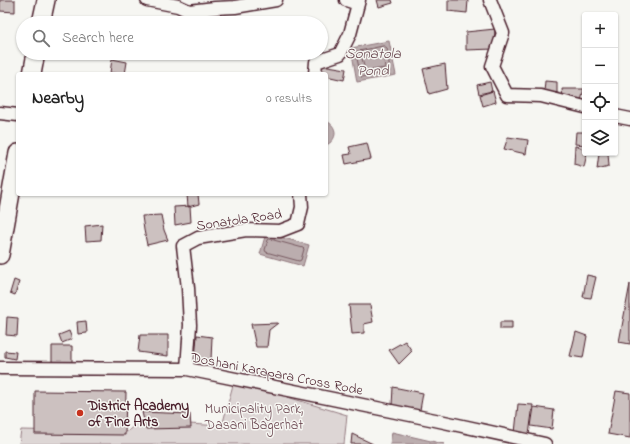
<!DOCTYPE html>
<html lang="en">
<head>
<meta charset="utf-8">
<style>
  body { margin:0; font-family:"Indie Flower",sans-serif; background:#f6f6f6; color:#222 }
  .controls { position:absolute; right:12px; top:12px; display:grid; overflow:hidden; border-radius:4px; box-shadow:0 1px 3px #0004 }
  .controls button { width:36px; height:36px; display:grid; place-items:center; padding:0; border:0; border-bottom:1px solid #e0e0e0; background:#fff; color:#222; font:20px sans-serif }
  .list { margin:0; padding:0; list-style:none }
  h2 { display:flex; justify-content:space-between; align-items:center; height:52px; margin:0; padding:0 16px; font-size:17px }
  h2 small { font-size:13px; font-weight:400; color:#767676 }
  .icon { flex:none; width:22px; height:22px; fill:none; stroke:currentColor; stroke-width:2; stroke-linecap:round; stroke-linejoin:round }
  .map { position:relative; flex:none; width:630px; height:444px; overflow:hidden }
  .search { position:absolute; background:#fff; box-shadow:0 1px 3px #0004; left:16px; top:16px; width:312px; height:44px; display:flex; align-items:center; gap:10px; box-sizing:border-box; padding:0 14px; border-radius:22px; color:#767676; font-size:15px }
  .panel { position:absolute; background:#fff; box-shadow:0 1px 3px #0004; left:16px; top:72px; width:312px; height:124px; border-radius:4px }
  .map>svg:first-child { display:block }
  .green { fill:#ddd6d5; stroke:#947a80 }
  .water { fill:#bbadae; stroke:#8e747a }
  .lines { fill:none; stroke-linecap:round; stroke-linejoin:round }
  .shore { stroke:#77585f; stroke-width:1 }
  .building { fill:#ccc1c0; stroke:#4a1f2b }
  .minor-casing { stroke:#4a1f2b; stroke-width:15 }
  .highway-casing { stroke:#4a1f2b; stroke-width:20 }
  .minor { stroke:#f6f6f2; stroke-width:12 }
  .highway { stroke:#f6f6f2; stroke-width:17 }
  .poi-dot { fill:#c8321e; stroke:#f6f6f2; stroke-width:1.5 }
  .labels { text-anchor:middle; stroke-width:3; stroke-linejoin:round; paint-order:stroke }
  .street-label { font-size:14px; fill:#4a1f2b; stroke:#f6f6f2 }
  .poi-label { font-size:14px; font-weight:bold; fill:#4a1f2b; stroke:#f6f6f2; text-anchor:start }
  .park-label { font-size:14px; fill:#6f4d56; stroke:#f6f6f2 }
  .water-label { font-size:15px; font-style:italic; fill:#6c4a52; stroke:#f6f6f2 }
</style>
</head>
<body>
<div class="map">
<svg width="630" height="444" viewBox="0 0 630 444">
  <rect width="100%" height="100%" fill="#f6f6f2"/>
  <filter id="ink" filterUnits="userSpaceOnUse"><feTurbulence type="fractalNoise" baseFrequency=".025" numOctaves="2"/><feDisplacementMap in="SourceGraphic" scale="8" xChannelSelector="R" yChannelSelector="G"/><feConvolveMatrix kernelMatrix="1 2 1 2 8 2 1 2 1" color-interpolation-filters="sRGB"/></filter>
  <g filter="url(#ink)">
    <!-- green -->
    <path class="green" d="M234,381L347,415L344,444H19L21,430L127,432L139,421L222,426Z"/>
    <!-- water -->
    <path class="water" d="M389,41L396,75L357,82L351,48Z
      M326,121C338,126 338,140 326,145Z
      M266,233L309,245L303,266L260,254Z
      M392,432L444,444H390Z"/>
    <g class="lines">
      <!-- shore -->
      <path class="shore" d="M384,46L387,48L390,72L362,77H361L356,54V52Z
        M380,52L383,53L385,68L366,71H365L362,58V56Z
        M270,239L303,248L304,249L301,260L299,261L266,252L265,250L268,240Z"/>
    </g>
    <!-- building -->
    <path class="building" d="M0,0H15V12L0,11Z
      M377,0H392L393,3L379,7Z
      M448,0H468L467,13L448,11Z
      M495,29L494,49L466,50V32Z
      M112,59L127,62L125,74L110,73Z
      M445,64L447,89L429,94L423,69Z
      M322,65L346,69L344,80L326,76V74H322Z
      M545,81L557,82V93L544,92Z
      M490,82L492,91L479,94L477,85Z
      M562,89H584L581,101L563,99Z
      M493,91L496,102L483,106L480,95Z
      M576,132H585V145L575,144Z
      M508,137L528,140L526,154L504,149Z
      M367,143L371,159L346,164L344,155L351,154L349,147Z
      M575,146L585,148V153H587L584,167L574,164Z
      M599,153H608L609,166L597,169Z
      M187,194H198L199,204L188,207Z
      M190,206L191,222L175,225L174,207Z
      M161,215L164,230L168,240L147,245L144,230L142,216Z
      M102,224L101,240L86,241L85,226Z
      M587,275L596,277L591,298L583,297Z
      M14,280L19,282L15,295L10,293Z
      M630,284V344L619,342Z
      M349,305H370L373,322L364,324V333L352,334Z
      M7,317L18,318L17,336L6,335Z
      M86,321L87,333L78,334L77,322Z
      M500,322H512V329H500Z
      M278,323L269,330L267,347H256L251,324Z
      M69,331L72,339L62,343L59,335Z
      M576,332L587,336L583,358L570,356Z
      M140,335H168V356L138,352Z
      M197,335L212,337L211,360L195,359Z
      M405,341L412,351L399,364L389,350Z
      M52,346H72V362H52Z
      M5,351L16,352L15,359L5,357Z
      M393,387L423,393L420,410L392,406Z
      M35,391L126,392L125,435L35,434Z
      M616,391L630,393V438L608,434Z
      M518,404L533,405L529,435L515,433Z
      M534,407L554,410L552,429L531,426Z
      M142,412L190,414L191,428L146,429Z
      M352,434L373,444H351Z"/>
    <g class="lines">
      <!-- minor casing -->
      <g class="minor-casing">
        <path id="minor" d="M147,0L178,6L189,11L215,8L235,7L276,0
          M346,0L358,4
          M490,0L503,33L492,66L507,95L541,96L585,107
          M315,74L316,62L340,54L350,34L359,0
          M0,113L18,115
          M615,116L630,119
          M0,368L187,369L435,420L545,444
          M187,369L190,325L188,288L183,246L198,238L246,230L280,231L298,224L302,207L301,194"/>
      </g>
      <!-- highway casing -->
      <g class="highway-casing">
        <path id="highway" d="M41,23L46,0
          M32,74L36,53
          M0,255L18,153"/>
      </g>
      <!-- minor -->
      <use href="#minor" class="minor"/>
      <!-- highway -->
      <use href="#highway" class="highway"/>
    </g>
  </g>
  <!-- markers -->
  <circle class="poi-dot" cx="80" cy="413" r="4"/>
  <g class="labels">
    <!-- street labels -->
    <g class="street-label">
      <text transform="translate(239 219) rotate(-8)" y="5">Sonatola Road</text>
      <text transform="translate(277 373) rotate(11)" y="5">Doshani Karapara Cross Rode</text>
    </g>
    <!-- poi labels -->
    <g class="poi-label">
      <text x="88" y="410">District Academy<tspan x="88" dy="16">of Fine Arts</tspan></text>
    </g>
    <!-- park labels -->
    <g class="park-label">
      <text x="254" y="413">Municipality Park,<tspan x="254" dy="16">Dasani Bagerhat</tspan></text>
    </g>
    <!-- water labels -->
    <g class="water-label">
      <text x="373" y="58">Sonatola<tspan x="373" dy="17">Pond</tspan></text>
    </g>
  </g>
</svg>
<div class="controls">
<button>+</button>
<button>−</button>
<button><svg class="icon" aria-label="locate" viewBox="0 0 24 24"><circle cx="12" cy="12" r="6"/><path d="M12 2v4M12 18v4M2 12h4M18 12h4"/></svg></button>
<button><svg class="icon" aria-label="layers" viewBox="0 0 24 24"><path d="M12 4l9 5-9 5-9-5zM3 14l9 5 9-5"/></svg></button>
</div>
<div class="search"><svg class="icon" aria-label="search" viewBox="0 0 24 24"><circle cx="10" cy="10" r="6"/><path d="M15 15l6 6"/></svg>Search here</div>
<section class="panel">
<h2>Nearby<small>0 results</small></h2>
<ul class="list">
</ul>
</section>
</div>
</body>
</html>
